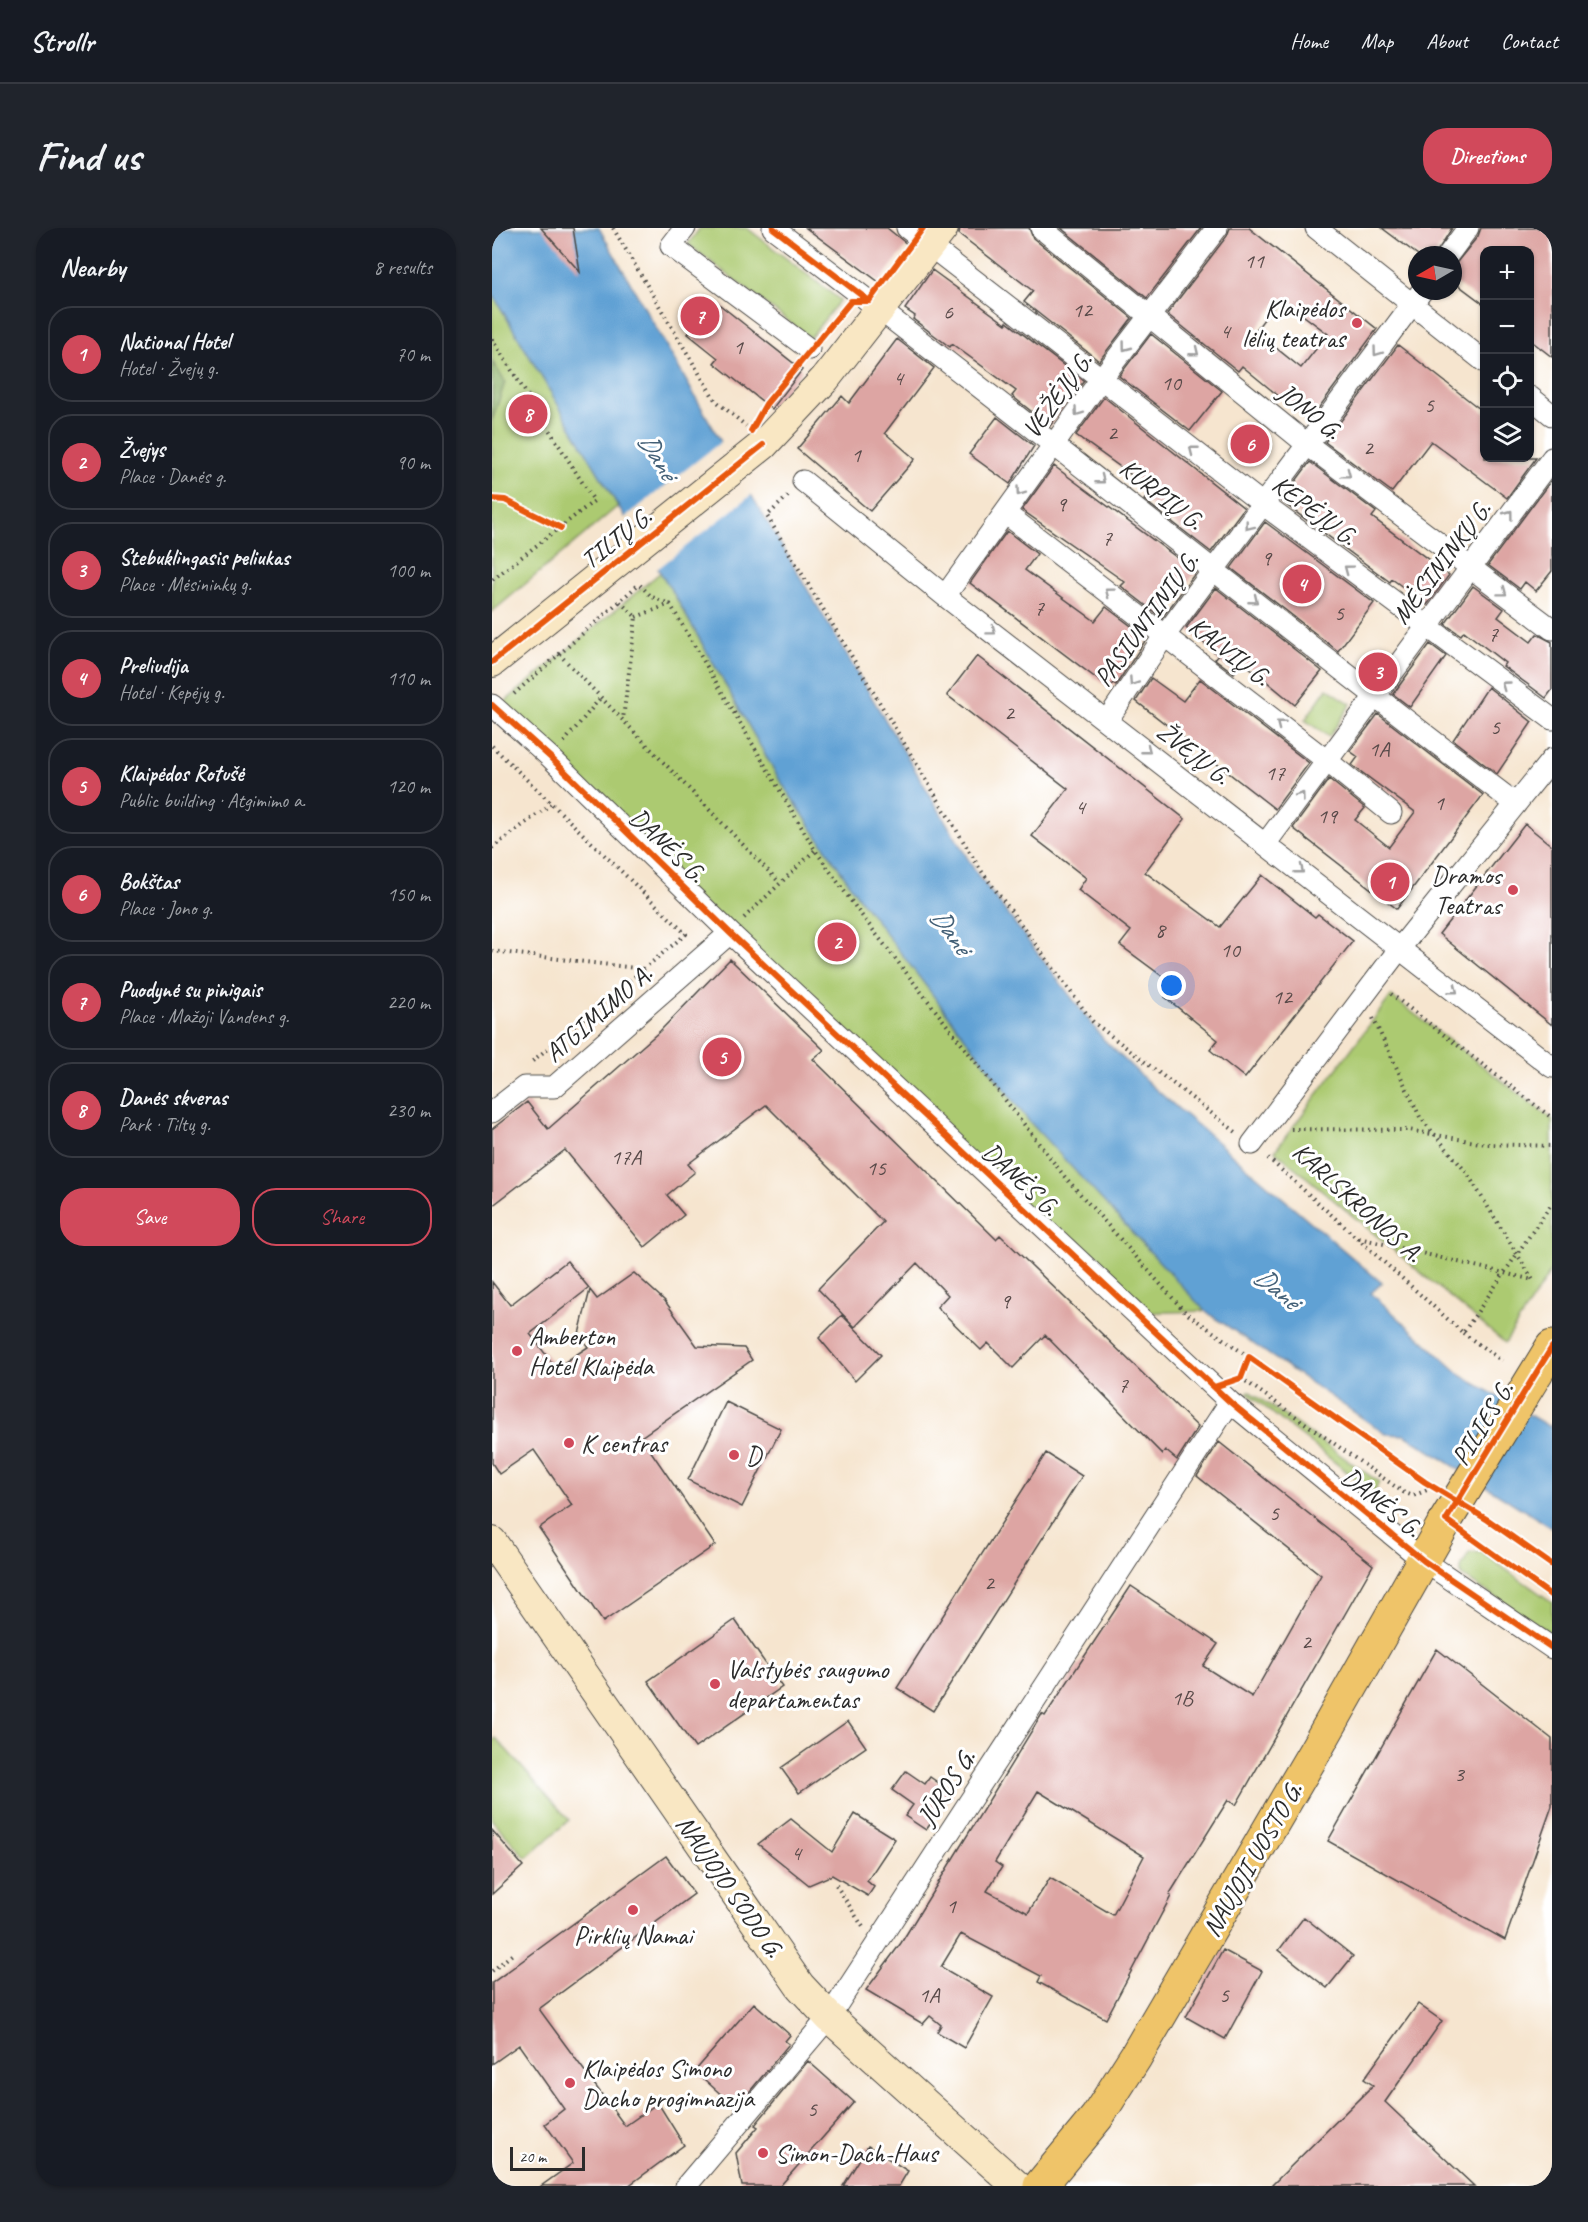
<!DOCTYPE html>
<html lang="en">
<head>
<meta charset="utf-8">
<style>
  body { margin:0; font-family:Caveat,sans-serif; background:#20242c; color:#f1f3f6 }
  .controls { position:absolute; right:18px; top:18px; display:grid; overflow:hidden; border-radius:12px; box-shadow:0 2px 4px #0004 }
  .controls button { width:54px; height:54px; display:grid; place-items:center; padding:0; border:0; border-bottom:2px solid #363941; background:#171b24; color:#f1f3f6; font:30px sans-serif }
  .compass { position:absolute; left:916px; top:18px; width:54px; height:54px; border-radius:50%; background:#171b24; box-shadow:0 2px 4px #0004; rotate:261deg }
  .scale { position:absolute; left:18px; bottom:15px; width:75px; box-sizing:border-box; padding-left:6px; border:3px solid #2b2b2b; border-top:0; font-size:16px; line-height:21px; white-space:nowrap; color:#2b2b2b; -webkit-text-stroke:4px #fff; paint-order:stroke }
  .you { position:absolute; left:680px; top:758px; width:21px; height:21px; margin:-15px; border:4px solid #fff; border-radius:50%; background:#1a73e8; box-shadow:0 0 0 9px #1a73e833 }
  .badge { display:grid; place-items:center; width:39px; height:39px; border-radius:50%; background:#d1495b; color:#fff; font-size:20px; font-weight:700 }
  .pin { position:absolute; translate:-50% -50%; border:3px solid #fff; box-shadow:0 2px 6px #0006 }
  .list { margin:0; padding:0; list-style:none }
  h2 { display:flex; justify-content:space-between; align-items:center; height:78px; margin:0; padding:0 24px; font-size:26px }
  h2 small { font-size:20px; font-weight:400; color:#9ea1a6 }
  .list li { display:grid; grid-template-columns:39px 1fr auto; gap:18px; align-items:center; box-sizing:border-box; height:96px; margin:0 12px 12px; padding:0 12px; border:2px solid #363941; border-radius:24px }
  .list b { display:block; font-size:22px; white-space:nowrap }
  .list p { margin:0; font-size:20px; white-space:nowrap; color:#9ea1a6 }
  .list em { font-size:20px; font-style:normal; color:#9ea1a6 }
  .actions { display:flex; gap:12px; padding:18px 24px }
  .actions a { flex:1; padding:14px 0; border:2px solid #d1495b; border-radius:24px; text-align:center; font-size:21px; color:#d1495b }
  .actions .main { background:#d1495b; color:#fff }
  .icon { flex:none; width:33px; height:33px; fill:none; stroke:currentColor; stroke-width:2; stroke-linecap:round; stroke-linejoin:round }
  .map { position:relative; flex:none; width:1060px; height:1958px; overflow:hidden; border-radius:24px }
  header { display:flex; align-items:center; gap:36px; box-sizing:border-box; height:84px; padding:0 30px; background:#171b24; border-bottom:2px solid #363941 }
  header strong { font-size:28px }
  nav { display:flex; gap:33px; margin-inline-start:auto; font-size:21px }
  .intro { display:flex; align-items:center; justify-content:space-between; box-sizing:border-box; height:144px; padding:0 36px }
  h1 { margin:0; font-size:42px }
  .button { padding:15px 27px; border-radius:24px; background:#d1495b; color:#fff; font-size:21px; font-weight:700 }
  main { display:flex; gap:36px; padding:0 36px }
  aside { flex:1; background:#171b24; border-radius:24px; box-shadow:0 2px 4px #0004 }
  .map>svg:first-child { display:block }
  .green { fill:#acca71; stroke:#6c7a4e; stroke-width:1.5 }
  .forest { fill:#89ae63; stroke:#5a6c47; stroke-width:1.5 }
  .water { fill:#61a1d4; stroke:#466680; stroke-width:1.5 }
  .pier { fill:#f6e5cf }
  .building { fill:#dda5a3; fill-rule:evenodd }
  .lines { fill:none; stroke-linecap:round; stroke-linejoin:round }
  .street-casing { stroke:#494744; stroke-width:23 }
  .secondary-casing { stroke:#494744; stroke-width:32 }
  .primary-casing { stroke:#494744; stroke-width:35 }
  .path { stroke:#494744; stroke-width:4; stroke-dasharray:1.5 4.5; stroke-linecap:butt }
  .street { stroke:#fff; stroke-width:21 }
  .secondary { stroke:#f9e7c3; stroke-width:30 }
  .primary { stroke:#efc469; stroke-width:33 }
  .cycleway-casing { stroke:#fff; stroke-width:10 }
  .cycleway { stroke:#e8590c; stroke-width:6 }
  .oneway { stroke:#a0a0a0 }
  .poi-dot { fill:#d1495b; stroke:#fff; stroke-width:2 }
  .labels { text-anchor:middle; stroke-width:6; stroke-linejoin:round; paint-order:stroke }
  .number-label { font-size:22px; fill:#584a49 }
  .poi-label { font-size:26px; fill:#2b2b2b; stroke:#fff; text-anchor:start }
  .street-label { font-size:26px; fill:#2b2b2b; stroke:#fff }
  .water-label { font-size:27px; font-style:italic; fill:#436077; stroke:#fff }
</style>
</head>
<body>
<header>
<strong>Strollr</strong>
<nav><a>Home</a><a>Map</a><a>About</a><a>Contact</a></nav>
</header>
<div class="intro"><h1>Find us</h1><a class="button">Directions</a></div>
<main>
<aside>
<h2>Nearby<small>8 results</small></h2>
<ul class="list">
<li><span class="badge">1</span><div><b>National Hotel</b><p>Hotel · Žvejų g.</p></div><em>70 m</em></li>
<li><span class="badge">2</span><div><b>Žvejys</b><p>Place · Danės g.</p></div><em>90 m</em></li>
<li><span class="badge">3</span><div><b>Stebuklingasis peliukas</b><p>Place · Mėsininkų g.</p></div><em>100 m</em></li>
<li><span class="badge">4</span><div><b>Preliudija</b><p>Hotel · Kepėjų g.</p></div><em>110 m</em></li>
<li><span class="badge">5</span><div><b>Klaipėdos Rotušė</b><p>Public building · Atgimimo a.</p></div><em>120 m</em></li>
<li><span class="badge">6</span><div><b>Bokštas</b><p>Place · Jono g.</p></div><em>150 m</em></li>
<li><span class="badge">7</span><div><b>Puodynė su pinigais</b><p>Place · Mažoji Vandens g.</p></div><em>220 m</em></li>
<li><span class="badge">8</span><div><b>Danės skveras</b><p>Park · Tiltų g.</p></div><em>230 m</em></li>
</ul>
<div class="actions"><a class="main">Save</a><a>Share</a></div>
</aside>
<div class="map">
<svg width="1060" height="1958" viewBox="0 0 1060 1958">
  <rect width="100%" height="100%" fill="#fff"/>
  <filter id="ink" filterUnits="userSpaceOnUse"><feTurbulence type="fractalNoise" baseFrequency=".0167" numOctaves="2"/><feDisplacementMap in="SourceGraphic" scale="12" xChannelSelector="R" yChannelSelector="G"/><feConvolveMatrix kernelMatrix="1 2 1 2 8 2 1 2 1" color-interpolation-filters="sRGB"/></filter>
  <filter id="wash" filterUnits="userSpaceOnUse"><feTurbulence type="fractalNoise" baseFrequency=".008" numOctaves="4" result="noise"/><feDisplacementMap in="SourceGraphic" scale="24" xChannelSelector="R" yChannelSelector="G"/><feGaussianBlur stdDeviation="1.35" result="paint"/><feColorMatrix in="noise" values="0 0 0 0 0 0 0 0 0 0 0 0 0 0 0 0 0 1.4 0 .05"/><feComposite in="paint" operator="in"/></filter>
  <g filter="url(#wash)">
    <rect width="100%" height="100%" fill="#f6e5cf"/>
    <!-- green -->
    <path class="green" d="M208,0H255L348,72L318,110L196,16Z
      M0,65L126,278L0,384Z
      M169,344L287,551L367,670L536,892L713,1083L644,1085L4,481Z
      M835,460L859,476L837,509L813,492Z
      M899,768L1060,891V1041L1013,1115L783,923Z
      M757,1163L887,1254L883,1263H879L755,1165Z
      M989,1324L1060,1374V1406L969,1347V1340L977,1325Z
      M4,1510L77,1592L34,1630L0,1592V1514Z"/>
    <!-- forest -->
    <path class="forest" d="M0,133L13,154L0,193Z"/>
    <!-- water -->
    <path class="water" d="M0,0H107L260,268L485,646L612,812L661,859L890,1055L879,1065L970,1148L1058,1199L1060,1196V1300L913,1207L894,1206L713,1083L536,892L367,670L287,551L182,366L126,278L0,65Z"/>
    <!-- pier -->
    <path class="pier" d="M230,213L262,265L164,342L131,291Z"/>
    <g id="blocks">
      <!-- building -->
      <path class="building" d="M49,0H81L88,44Z
        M314,0H395L416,17L387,54Z
        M468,0H537L541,10L640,90L607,133L532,74L541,63L467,6Z
        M569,0H709L655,70Z
        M738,0H757L885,101L817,193L750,138L746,143L675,86L735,8ZM788,70L836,106L809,140L763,103Z
        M890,0H960L943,27H926Z
        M989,0H1060V129L1038,112V22H993V77L961,53V39L986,8Z
        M440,42L514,96L515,94L592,153L558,198L520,168L524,163L460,116L458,119L421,91L423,88L413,81Z
        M223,73L310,142L280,181L222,135L226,130L196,106Z
        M659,106L730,163L698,203L627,148Z
        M405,111L442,140L393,205L423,231L378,283L305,221L350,168L357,175Z
        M906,117L993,185V230H1044L1015,270L939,213L900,264L833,214Z
        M612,169L752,280L719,324L652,272L660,262L584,207Z
        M505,189L542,218L518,256L477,226Z
        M818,234L884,284L880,289L957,347L935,377L900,351L898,354L789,273Z
        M562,238L704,344L670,390L629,358L633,354L530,282Z
        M1060,251V343L1044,363L1033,354L1028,361L996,337Z
        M773,294L882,375L846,423L739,340Z
        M515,303L545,326L533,342L603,393L614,379L655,410L624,457L621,455L617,460L478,355Z
        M981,358L1012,381L1006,389L1039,414L1045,406L1060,414V462L1054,470L1011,438L1013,435L972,403L969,407L953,396Z
        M724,360L830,443L803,477L751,434L742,445L723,431L726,427L694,400Z
        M938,416L954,428L918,479L901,466Z
        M485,428L693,591L653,644L728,699L770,647L823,689L826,686L861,713L753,850L718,822L726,812L673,769L682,757L628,717L639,703L586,662L594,650L540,608L576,561L455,467Z
        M659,450L691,473L708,451L817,535L783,581L644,473Z
        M996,459L1040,494L1005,546L961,512Z
        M886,486L991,567L905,681L801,600L837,551L873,580L863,592L897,619L923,584L860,537L866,529L858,523Z
        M1033,596L1060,618V797L947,706Z
        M238,731L332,822L321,831L504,1011L508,1007L706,1199L685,1232L673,1222L670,1226L553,1107L521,1140L496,1115L489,1122L445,1079L456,1067L425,1035L363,1099L326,1061L391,994L274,877L196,936L203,944L175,967L192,987L153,1019L73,922L0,978V901L35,874L56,901L168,803Z
        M75,1033L97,1060L38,1106L64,1140L96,1119L87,1106L98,1062L105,1071L142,1045L173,1073L205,1118L252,1120L260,1132L149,1209L223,1317L111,1394L47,1300L80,1277L42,1222L7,1246L0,1235V1054L18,1077Z
        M350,1087L389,1127L363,1153L327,1110Z
        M234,1174L289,1201L250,1279L196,1252Z
        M727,1214L881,1337L744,1577L736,1572L677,1667L679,1668L614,1791L546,1754L549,1748L469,1706L449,1739L501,1769L472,1820L445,1804L449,1797L438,1788L431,1796L374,1762L409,1715L550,1486L553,1488L639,1358L726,1416L711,1438L760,1469L829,1347L705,1248ZM546,1563L652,1628L621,1687L558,1650L536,1685L495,1663L510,1639L503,1634Z
        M554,1225L590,1248L441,1483L405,1460Z
        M243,1392L290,1459L203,1520L156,1453Z
        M945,1421L1060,1511V1578L1013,1712L836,1613Z
        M356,1493L374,1519L307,1565L289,1540Z
        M414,1543L433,1556L438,1549L461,1565L434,1602L413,1588L421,1577L400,1562Z
        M363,1586L403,1611L375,1653L382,1659L376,1668L340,1647L317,1657L266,1616L299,1591L340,1624Z
        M0,1602L31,1638L0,1666Z
        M174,1628L202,1666L47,1781L133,1898L166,1875L192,1917L136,1958H49L81,1935L53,1896L72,1881L27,1817L0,1836V1755Z
        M812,1689L861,1728L835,1760L787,1722Z
        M731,1722L770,1743L733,1811L694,1789Z
        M262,1775L298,1807L293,1813L297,1816L244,1880L203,1843Z
        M926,1776L950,1793L893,1874L982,1958H779L881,1857L872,1851Z
        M316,1833L362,1874L288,1958H250L244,1925L266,1899L263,1897Z
        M376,1918L416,1943L407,1958H351Z"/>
    </g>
  </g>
  <g filter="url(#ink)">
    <use href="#blocks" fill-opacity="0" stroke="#494744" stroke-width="1.5"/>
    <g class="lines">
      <!-- street casing -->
      <g class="street-casing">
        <path id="street" d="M193,0L179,18L317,121
          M281,0C531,189 774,387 1024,576
          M415,0L772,277L1060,491
          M549,0L816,217L1060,401
          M824,0L993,134
          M956,27L976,0
          M1038,169L1060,187
          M311,253L453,368L1060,839
          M513,285L834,532L899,585
          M453,368L609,151L725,0
          M0,477L59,530L238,705L738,1174L932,1333L1060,1420
          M616,491L673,407L930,63
          M774,615L1060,230
          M0,884L32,859H62L238,705
          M760,916L908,720L1060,531
          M194,1958L337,1789L738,1174"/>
      </g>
      <!-- secondary casing -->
      <g class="secondary-casing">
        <path id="secondary" d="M0,434L271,217L333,151L451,0
          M0,1314L308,1758L337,1789L525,1958"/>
      </g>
      <!-- primary casing -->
      <g class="primary-casing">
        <path id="primary" d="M548,1958L605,1889L644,1828L823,1523L954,1292L1060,1119"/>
      </g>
      <!-- path -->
      <path class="path" d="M121,0L223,172L254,198
        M0,111L102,273L0,352
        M296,268L275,288L488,641L601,794L744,904
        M128,374L144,389L131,491
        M144,389L178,376
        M67,426L287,654
        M22,466L147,356L160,369L178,376L323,622L367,684L573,949L694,1085L757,1129
        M72,514L110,468
        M0,518L194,706L37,836
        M0,620L59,576
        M252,690L323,622
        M0,723L152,741
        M899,766L1060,890
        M881,790L928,889L975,945L1041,1052
        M799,901L917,902L994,916L1060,918
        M776,930L971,1105L1060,975
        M867,1010L1041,1052
        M971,1105L1010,1133
        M749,1150L911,1264L921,1268L935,1262
        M344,1657L371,1699
        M0,1743L23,1724"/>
      <!-- street -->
      <use href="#street" class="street"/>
      <!-- secondary -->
      <use href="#secondary" class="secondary"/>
      <!-- primary -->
      <use href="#primary" class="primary"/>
      <!-- cycleway casing -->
      <g class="cycleway-casing">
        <path id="cycleway" d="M281,0L377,73
          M377,73L431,0
          M259,203L274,176L359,73H377
          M0,271L13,272L69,300
          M0,434L271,217
          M0,477L59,530L238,705L738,1174L932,1333L1060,1420
          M1060,1119L954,1292L1060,1368
          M722,1159L749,1150L757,1129L933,1254L996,1292L1060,1337"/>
      </g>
      <!-- cycleway -->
      <use href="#cycleway" class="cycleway"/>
    </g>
    <!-- one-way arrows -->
    <defs><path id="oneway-chevron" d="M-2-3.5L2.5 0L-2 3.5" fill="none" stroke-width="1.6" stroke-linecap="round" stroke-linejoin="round" transform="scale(1.5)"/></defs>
    <g class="oneway">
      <use href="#oneway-chevron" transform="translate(634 119) rotate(127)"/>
      <use href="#oneway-chevron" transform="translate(703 124) rotate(39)"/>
      <use href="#oneway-chevron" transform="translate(885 124) rotate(126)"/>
      <use href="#oneway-chevron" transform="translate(586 184) rotate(126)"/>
      <use href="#oneway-chevron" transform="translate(701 222) rotate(-142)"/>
      <use href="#oneway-chevron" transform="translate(855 246) rotate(37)"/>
      <use href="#oneway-chevron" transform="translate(609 252) rotate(38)"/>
      <use href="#oneway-chevron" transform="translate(528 264) rotate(126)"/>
      <use href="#oneway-chevron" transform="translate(1017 286) rotate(-53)"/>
      <use href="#oneway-chevron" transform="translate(757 298) rotate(128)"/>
      <use href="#oneway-chevron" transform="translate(856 341) rotate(-143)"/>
      <use href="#oneway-chevron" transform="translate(617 364) rotate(-143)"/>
      <use href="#oneway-chevron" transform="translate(1011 364) rotate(37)"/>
      <use href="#oneway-chevron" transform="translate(762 372) rotate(39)"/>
      <use href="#oneway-chevron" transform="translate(500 403) rotate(37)"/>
      <use href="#oneway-chevron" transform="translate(641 454) rotate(124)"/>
      <use href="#oneway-chevron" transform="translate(1013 457) rotate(-144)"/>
      <use href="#oneway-chevron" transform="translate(788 496) rotate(-142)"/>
      <use href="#oneway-chevron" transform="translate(655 522) rotate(38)"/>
      <use href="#oneway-chevron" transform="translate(809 568) rotate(-54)"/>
      <use href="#oneway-chevron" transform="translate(808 642) rotate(38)"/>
      <use href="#oneway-chevron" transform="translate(962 762) rotate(38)"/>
    </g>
  </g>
  <!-- markers -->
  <g class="poi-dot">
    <circle cx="865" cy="95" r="6"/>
    <circle cx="1021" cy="662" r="6"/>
    <circle cx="25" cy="1123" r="6"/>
    <circle cx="77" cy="1215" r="6"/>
    <circle cx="242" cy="1227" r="6"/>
    <circle cx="223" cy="1456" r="6"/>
    <circle cx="141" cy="1682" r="6"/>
    <circle cx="78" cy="1855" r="6"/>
    <circle cx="271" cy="1925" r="6"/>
  </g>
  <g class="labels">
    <!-- number labels -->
    <g class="number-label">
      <text x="762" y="40">11</text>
      <text x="590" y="89">12</text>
      <text x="456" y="91">6</text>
      <text x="733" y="110">4</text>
      <text x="246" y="126">1</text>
      <text x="406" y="157">4</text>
      <text x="679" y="162">10</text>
      <text x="937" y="184">5</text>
      <text x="620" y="212">2</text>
      <text x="876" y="227">2</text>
      <text x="364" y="234">1</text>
      <text x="569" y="283">9</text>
      <text x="615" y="317">7</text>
      <text x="774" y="337">9</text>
      <text x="547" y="387">7</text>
      <text x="847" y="392">5</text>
      <text x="1001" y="413">7</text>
      <text x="517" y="492">2</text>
      <text x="1003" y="506">5</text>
      <text x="887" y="528">1A</text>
      <text x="783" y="552">17</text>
      <text x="947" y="582">1</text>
      <text x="588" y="586">4</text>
      <text x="835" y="595">19</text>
      <text x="668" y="709">8</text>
      <text x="738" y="729">10</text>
      <text x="790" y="776">12</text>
      <text x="134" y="936">17A</text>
      <text x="384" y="947">15</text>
      <text x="513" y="1080">9</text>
      <text x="631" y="1164">7</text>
      <text x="782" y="1292">5</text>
      <text x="497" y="1362">2</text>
      <text x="814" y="1421">2</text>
      <text x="690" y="1477">1B</text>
      <text x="967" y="1553">3</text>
      <text x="304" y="1632">4</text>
      <text x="459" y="1685">1</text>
      <text x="437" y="1774">1A</text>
      <text x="732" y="1774">5</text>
      <text x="320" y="1888">5</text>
    </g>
    <!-- poi labels -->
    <g class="poi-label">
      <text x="853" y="89" text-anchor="end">Klaipėdos<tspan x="853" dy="30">lėlių teatras</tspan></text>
      <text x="1009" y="656" text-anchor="end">Dramos<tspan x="1009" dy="30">Teatras</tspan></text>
      <text x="37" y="1117">Amberton<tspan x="37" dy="30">Hotel Klaipėda</tspan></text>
      <text x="89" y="1224">K centras</text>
      <text x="254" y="1236">D</text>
      <text x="235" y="1450">Valstybės saugumo<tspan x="235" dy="30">departamentas</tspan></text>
      <text x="141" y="1716" text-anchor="middle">Pirklių Namai</text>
      <text x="90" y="1849">Klaipėdos Simono<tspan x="90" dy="30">Dacho progimnazija</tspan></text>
      <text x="283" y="1934">Simon-Dach-Haus</text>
    </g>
    <!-- street labels -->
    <g class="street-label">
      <text transform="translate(565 167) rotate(-54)" y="9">VEŽĖJŲ G.</text>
      <text transform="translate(818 183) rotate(39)" y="9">JONO G.</text>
      <text transform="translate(670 266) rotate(38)" y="9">KURPIŲ G.</text>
      <text transform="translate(823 282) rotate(37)" y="9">KEPĖJŲ G.</text>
      <text transform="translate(124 310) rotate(-38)" y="9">TILTŲ G.</text>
      <text transform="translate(949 334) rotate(-53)" y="9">MĖSININKŲ G.</text>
      <text transform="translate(654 391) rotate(-54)" y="9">PASIUNTINIŲ G.</text>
      <text transform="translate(738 423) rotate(38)" y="9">KALVIŲ G.</text>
      <text transform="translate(702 525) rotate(38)" y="9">ŽVEJŲ G.</text>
      <text transform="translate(176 617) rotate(44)" y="9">DANĖS G.</text>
      <text transform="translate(106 785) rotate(-41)" y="9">ATGIMIMO A.</text>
      <text transform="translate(529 951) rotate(43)" y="9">DANĖS G.</text>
      <text transform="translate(866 974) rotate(42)" y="9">KARLSKRONOS A.</text>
      <text transform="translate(990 1195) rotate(-58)" y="9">PILIES G.</text>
      <text transform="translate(890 1274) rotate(39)" y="9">DANĖS G.</text>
      <text transform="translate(454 1559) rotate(-57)" y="9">JŪROS G.</text>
      <text transform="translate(760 1631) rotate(-60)" y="9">NAUJOJI UOSTO G.</text>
      <text transform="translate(238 1658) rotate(55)" y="9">NAUJOJO SODO G.</text>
    </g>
    <!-- water labels -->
    <g class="water-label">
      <text transform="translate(166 228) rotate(59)" y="9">Danė</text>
      <text transform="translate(459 703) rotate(54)" y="9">Danė</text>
      <text transform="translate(785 1060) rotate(40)" y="9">Danė</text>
    </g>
  </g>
</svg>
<div class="controls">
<button>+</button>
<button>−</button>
<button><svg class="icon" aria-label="locate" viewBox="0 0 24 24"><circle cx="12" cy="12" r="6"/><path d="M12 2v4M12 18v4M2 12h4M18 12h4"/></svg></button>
<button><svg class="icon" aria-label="layers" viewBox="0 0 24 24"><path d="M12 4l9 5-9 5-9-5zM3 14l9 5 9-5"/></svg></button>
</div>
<svg class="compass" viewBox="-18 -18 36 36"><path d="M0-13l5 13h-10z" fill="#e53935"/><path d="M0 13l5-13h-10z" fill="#9ea1a6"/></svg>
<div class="scale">20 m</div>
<div class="you"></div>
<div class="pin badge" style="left:898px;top:654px">1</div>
<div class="pin badge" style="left:345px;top:714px">2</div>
<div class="pin badge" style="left:886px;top:444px">3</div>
<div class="pin badge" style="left:810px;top:356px">4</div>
<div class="pin badge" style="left:230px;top:829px">5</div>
<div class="pin badge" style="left:758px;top:216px">6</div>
<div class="pin badge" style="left:208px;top:88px">7</div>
<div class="pin badge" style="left:36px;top:186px">8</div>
</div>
</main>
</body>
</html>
